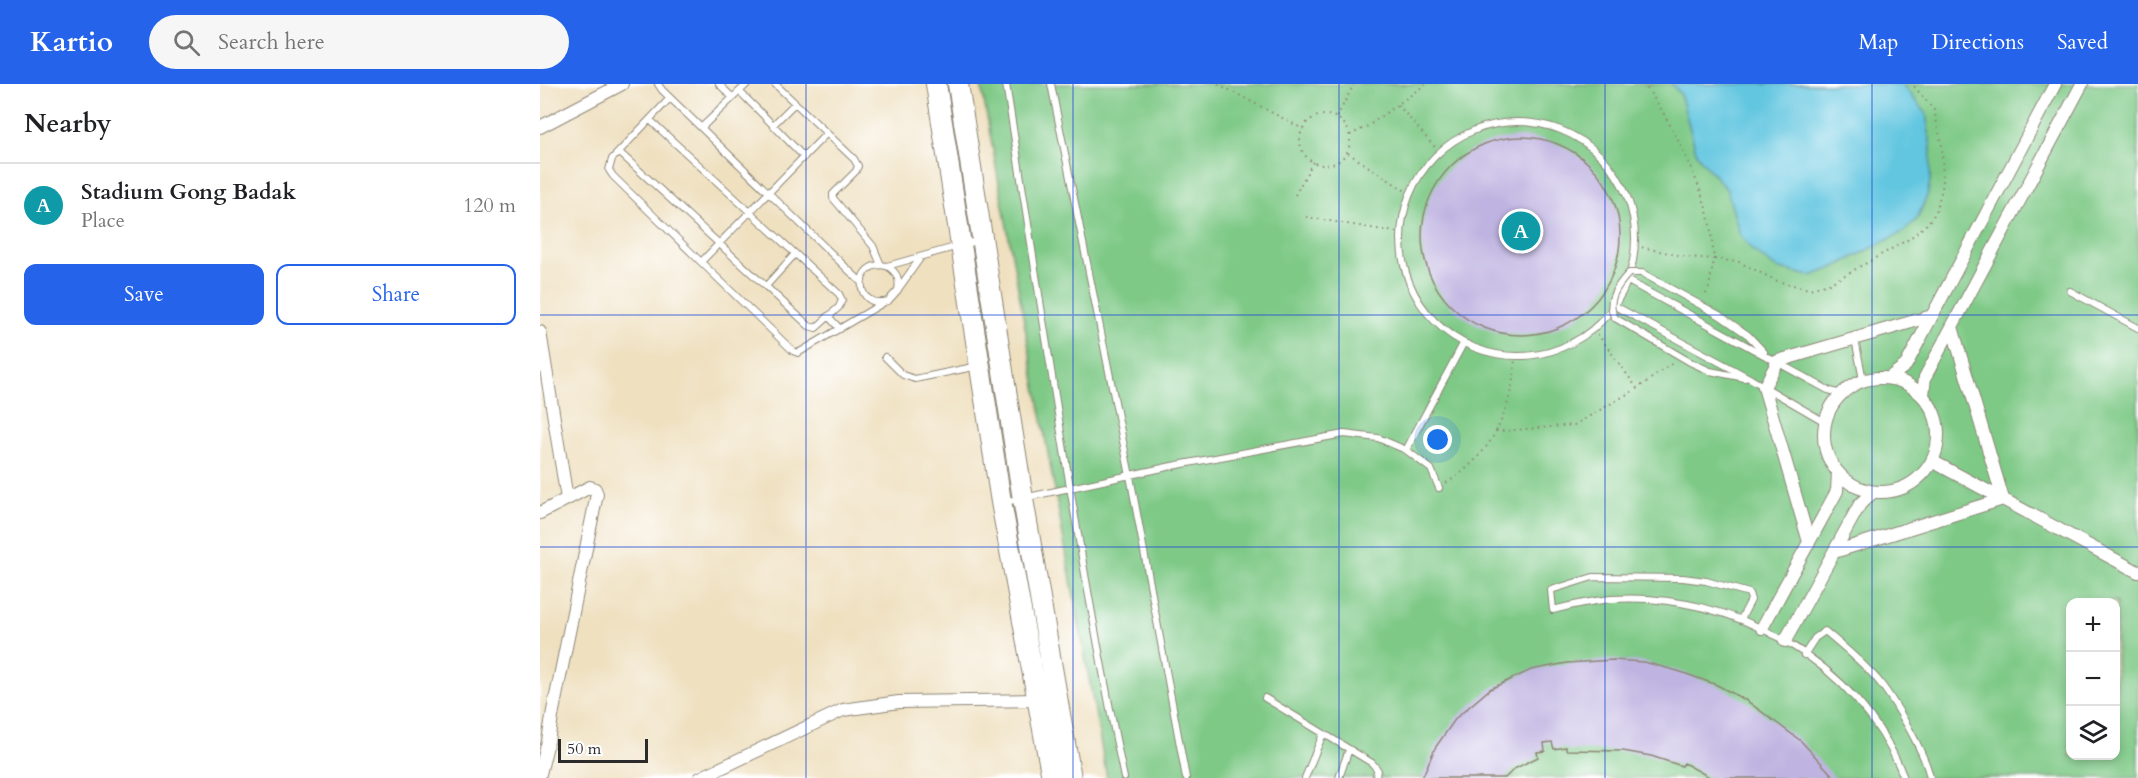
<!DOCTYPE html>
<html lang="en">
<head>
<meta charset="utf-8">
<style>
  body { margin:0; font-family:Cardo,serif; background:#f6f6f6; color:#202124 }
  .controls { position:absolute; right:18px; bottom:18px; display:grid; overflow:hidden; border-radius:12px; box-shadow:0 3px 9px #0003 }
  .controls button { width:54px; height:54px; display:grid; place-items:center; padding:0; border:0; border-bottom:2px solid #e0e0e0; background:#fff; color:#202124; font:30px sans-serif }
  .scale { position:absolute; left:18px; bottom:15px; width:90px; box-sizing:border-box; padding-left:6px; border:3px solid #2b2b2b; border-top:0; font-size:16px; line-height:21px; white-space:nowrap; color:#2b2b2b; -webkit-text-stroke:4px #fff; paint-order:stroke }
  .you { position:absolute; left:898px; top:356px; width:21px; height:21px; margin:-15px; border:4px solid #fff; border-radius:50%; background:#1a73e8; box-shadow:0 0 0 9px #1a73e833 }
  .badge { display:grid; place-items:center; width:39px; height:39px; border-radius:50%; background:#2563eb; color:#fff; font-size:20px; font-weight:700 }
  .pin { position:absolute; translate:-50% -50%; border:3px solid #fff; box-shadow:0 2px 6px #0006 }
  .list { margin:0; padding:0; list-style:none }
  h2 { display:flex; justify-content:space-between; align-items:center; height:78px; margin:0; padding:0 24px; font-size:26px }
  h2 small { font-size:20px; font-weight:400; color:#757577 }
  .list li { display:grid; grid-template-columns:39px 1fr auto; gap:18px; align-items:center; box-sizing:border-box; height:84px; padding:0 24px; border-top:2px solid #e0e0e0 }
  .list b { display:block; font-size:22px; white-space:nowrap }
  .list p { margin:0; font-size:20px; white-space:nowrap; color:#757577 }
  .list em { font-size:20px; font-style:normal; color:#757577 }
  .actions { display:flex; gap:12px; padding:18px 24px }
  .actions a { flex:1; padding:14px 0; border:2px solid #2563eb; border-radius:12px; text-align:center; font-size:21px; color:#2563eb }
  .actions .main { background:#2563eb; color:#fff }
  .icon { flex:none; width:33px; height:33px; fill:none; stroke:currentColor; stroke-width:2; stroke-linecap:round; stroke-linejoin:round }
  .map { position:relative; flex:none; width:1598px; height:694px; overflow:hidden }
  header { display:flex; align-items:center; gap:36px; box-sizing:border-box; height:84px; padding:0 30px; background:#2563eb; color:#fff }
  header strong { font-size:28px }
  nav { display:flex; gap:33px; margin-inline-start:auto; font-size:21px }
  .search { width:420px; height:54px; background:#f6f6f6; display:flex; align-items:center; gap:15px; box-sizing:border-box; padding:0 21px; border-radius:33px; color:#757577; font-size:22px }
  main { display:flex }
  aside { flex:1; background:#fff }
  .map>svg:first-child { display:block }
  .green { fill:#7ec986; stroke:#547a58; stroke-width:1.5; fill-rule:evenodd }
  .water { fill:#62c6e0; stroke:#467886; stroke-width:1.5 }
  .building { fill:#bfb4e1 }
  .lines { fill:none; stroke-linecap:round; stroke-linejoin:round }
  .lane-casing { stroke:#8d8676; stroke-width:8 }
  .street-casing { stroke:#8d8676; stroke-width:14 }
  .primary-casing { stroke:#8d8676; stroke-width:22 }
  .path { stroke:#8d8676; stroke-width:2; stroke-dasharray:1.5 4.5; stroke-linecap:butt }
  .lane { stroke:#fff; stroke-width:6 }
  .street { stroke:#fff; stroke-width:12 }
  .primary { stroke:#fff; stroke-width:20 }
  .lane-bridge-casing { stroke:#8d8676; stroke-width:8; stroke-linecap:butt }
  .lane-bridge { stroke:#fff; stroke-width:6 }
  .grid { fill:none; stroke:#1d4ed8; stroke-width:1.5; stroke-opacity:0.55 }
</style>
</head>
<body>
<header>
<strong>Kartio</strong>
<div class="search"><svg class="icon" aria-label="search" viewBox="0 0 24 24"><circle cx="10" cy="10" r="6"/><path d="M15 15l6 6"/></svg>Search here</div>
<nav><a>Map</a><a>Directions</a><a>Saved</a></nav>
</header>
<main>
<aside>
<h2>Nearby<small></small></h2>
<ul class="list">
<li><span class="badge" style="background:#0f9aa8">A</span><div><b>Stadium Gong Badak</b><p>Place</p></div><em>120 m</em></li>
</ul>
<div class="actions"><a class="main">Save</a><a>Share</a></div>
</aside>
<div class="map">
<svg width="1598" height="694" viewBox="0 0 1598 694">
  <rect width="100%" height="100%" fill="#fff"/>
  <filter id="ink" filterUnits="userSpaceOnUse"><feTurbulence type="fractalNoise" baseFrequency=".0167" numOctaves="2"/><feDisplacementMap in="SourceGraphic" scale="12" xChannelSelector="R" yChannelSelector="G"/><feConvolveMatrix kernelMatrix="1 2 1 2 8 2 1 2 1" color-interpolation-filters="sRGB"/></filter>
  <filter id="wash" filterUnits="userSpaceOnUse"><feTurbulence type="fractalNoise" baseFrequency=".008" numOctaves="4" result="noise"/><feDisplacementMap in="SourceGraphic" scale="24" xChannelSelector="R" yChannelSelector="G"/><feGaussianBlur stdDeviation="1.35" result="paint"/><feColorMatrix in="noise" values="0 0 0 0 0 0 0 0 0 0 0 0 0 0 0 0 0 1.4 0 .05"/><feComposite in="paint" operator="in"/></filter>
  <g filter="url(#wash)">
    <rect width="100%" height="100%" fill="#efe0c0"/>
    <!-- green -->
    <path class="green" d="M441,0H1598V694H567ZM1530,518H1576V672H1530Z"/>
    <!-- water -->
    <path class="water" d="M1131,0H1362L1386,29L1391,63L1390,98L1387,112L1377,135L1363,148L1291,185L1270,192L1236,184L1212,166L1200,151L1187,106L1157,71L1140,9Z"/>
    <g id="blocks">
      <!-- building -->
      <path class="building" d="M882 152a99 99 0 1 1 198 0a99 99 0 1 1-198 0Z
        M1073,576L1104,578L1138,587L1177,601L1207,617L1261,657L1295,694H1171L1144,679L1142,682L1111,672L1083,667L1026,666V663L1014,665L1012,658L1004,659L1005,667L997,668L998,673L974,685L965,694H882L895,664L916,634L950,605L991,586L1027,579Z"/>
    </g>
  </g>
  <g filter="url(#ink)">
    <use href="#blocks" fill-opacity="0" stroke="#8d8676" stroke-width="1.5"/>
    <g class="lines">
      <!-- lane casing -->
      <g class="lane-casing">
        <path id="lane" d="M118,0L122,6L321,198
          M179,0L193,14
          M235,0L314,75L318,82L316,87L293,110V114L333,162L341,181
          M466,0C503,232 536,464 584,694
          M511,0L590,392L646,694
          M200,8L233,41
          M130,14L72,75L69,86L73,92L161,178
          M255,19L233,41L264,73
          M861 155a117 117 0 1 1 234 0a117 117 0 1 1-234 0Z
          M161,44L207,0
          M287,49L161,178L253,267L258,269L343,219
          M79,68L269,242L276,244L299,223L302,216L299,210L110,36
          M347,182C357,188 360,195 358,206L348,217C313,227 313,174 347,182L440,156
          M1088,197L1288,306L1301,310
          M226,202L255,170
          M359,204L381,173
          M1530,207L1598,244
          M1075,222L1211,295L1285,338
          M1179,231L1208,251L1224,268
          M288,232L300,245
          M1315,255L1323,296
          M345,273L363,291L375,295L438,282
          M1150,278L1170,287L1205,294
          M866,366L923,260
          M465,418L632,382L804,350L838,354L866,366L891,385L899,404
          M1201,535L1211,516L1209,509L1166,497L1143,494L1053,493L1011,506L1013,526C1032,521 1052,517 1071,515C1193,507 1320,578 1364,694
          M1264,571L1275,554L1285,547C1303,562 1321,577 1337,595C1353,614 1386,670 1390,694
          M725,614L832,679L837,685L836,694
          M765,694L783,650
          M799,694L809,665"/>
      </g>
      <!-- street casing -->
      <g class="street-casing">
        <path id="street" d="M0,43L82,0
          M1412,243L1463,415
          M0,248L27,415
          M1284 351a57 57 0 1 1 114 0a57 57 0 1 1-114 0Z
          M1349,294L1366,281L1515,0
          M1383,311L1385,293L1542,0
          M1392,377L1598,488
          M0,429L50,403L55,405L57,410L13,627L8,657L0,690
          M1269,458L1224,303L1238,277L1392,232
          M1294,468L1463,415
          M1222,544L1297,407L1298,388
          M1245,557L1320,420L1333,408
          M160,694L303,626L359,618L496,616"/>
      </g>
      <!-- primary casing -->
      <g class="primary-casing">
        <path id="primary" d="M396,0L461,418L512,694
          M418,0L483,415L531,694"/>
      </g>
      <!-- path -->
      <path class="path" d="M678,0L763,45
        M1103,0C1125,24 1157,92 1166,124C1171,140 1172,158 1174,175L1199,178L1237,197L1269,205L1289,200L1369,155L1387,140L1396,128L1403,100L1402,62L1394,26L1372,0
        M858,21L900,69
        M760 56a25 25 0 1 1 50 0a25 25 0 1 1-50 0Z
        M797,33L814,0
        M810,51L828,42L886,0
        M808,69L870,110
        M755,111L773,78
        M766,133L861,149
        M1096,162L1147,173L1174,175L1169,204L1164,213
        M1054,245L1097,304
        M956,346L963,347L1034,341L1098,304L1134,278
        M906,399C952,372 973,325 975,273"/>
      <!-- lane -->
      <use href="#lane" class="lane"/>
      <!-- street -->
      <use href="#street" class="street"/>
      <!-- primary -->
      <use href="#primary" class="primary"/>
      <!-- lane-bridge casing -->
      <g class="lane-bridge-casing">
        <path id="lane-bridge" d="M1150,278L1075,234C1065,218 1077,202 1089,189H1102L1179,231"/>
      </g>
      <!-- lane-bridge -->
      <use href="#lane-bridge" class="lane-bridge"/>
    </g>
  </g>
  <!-- grid -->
  <path class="grid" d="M266,0V694M533,0V694M799,0V694M1065,0V694M1332,0V694M0,231H1598M0,463H1598"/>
</svg>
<div class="controls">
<button>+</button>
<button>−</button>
<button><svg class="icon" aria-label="layers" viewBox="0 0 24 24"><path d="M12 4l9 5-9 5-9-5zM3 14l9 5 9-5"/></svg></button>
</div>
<div class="scale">50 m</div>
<div class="you"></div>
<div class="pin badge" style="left:981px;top:147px;background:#0f9aa8">A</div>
</div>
</main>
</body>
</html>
